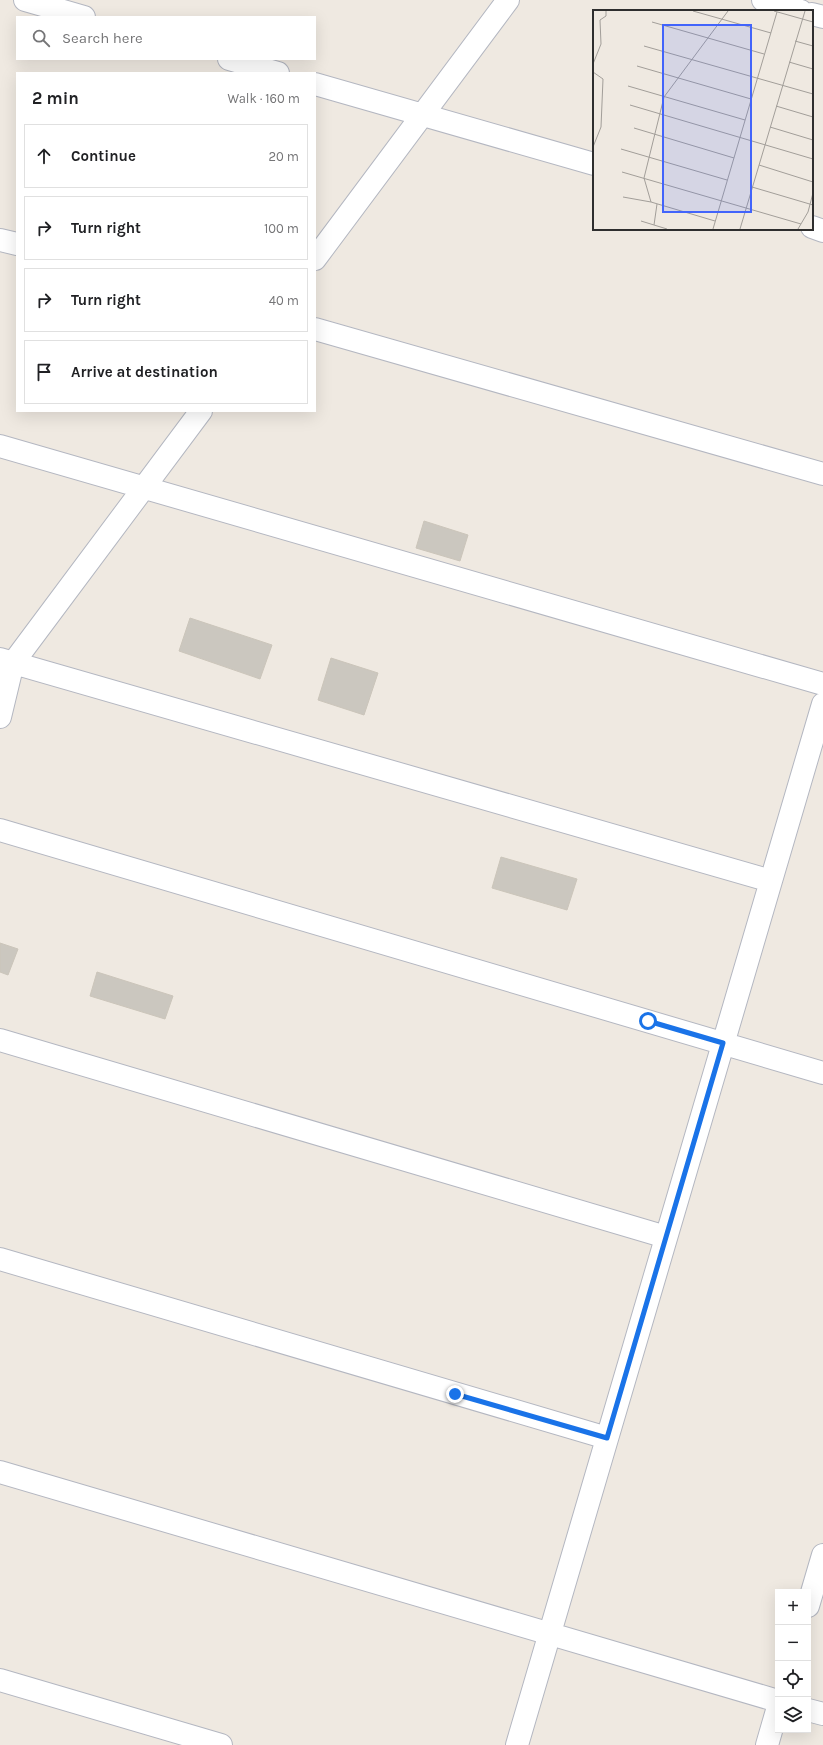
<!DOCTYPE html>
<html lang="en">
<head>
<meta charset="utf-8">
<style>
  body { margin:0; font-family:Karla,sans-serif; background:#f2f2f2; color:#202124 }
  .controls { position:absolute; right:12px; bottom:12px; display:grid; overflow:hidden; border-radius:0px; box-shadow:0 4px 16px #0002 }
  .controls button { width:36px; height:36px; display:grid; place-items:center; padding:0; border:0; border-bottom:1px solid #e0e0e0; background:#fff; color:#202124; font:20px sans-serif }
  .stop { position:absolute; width:12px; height:12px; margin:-9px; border:3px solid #1a73e8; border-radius:50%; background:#fff }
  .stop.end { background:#1a73e8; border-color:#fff; box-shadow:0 1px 4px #0008 }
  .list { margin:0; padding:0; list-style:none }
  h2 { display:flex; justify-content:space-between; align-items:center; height:52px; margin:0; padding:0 16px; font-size:17px }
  h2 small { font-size:13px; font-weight:400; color:#757577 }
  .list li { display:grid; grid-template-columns:26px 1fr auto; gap:12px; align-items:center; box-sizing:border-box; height:64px; margin:0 8px 8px; padding:0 8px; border:1px solid #e0e0e0; border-radius:0px }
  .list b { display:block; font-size:15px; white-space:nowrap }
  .list em { font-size:13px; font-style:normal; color:#757577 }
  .icon { flex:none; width:22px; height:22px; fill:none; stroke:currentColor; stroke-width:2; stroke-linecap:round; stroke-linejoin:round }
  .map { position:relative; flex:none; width:823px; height:1745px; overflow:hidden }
  .search { position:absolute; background:#fff; box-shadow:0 4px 16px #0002; left:16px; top:16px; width:300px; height:44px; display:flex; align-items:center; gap:10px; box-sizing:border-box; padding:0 14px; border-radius:0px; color:#757577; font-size:15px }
  .panel { position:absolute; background:#fff; box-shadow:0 4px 16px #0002; left:16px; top:72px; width:300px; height:340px; border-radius:0px }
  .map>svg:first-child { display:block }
  .building { fill:#cbc7bf; stroke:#cbc5ba }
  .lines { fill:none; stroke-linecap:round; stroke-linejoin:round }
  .street-casing { stroke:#b4b7c1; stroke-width:24 }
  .street { stroke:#fff; stroke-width:22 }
  .route { stroke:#1a73e8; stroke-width:5 }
  .inset-road { fill:none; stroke:#a29e99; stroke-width:1 }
  .view { fill:#4264fb; fill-opacity:0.15; stroke:#4264fb; stroke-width:2 }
  .inset-edge { fill:none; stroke:#2e2e2e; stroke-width:2 }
</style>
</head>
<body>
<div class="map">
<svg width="823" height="1745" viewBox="0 0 823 1745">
  <rect width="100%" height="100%" fill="#efe9e1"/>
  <!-- building -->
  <path class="building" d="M424,521L468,535L460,561L416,548Z
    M190,618L272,645L260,679L179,651Z
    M331,658L378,673L364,715L318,700Z
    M501,857L577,879L567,910L492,888Z
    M0,943L18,949L8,975L0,972Z
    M97,972L173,996L165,1019L90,996Z"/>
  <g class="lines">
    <!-- street casing -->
    <g class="street-casing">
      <path id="street" d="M25,0L84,17
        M763,0L801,11
        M812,14L823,17
        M229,59L278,73
        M315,84L594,164
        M812,227L823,231
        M0,240L17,244
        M315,259L508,0
        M315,329L823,474
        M0,446L823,684
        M0,659L771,881
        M0,717L13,663L201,411
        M0,830L823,1073
        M0,1040L666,1237
        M0,1259L607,1438
        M0,1472L778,1701
        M808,1606L823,1555
        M0,1680L221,1745
        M808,1710L823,1714
        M517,1745L823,704
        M767,1745L778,1707"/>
    </g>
    <!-- street -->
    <use href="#street" class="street"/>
  </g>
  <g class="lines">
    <!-- route -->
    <path class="route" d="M455,1394L607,1438L723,1043L648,1021"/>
  </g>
  <!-- overview -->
  <g transform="translate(593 10)">
    <rect width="220" height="220" fill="#efe9e1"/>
    <path class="inset-road" d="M100,1L178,23M181,1L220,12M59,12L171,44M202,31L220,36M51,36L220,84M196,52L220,59M0,54L8,34L7,10L13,6V1M44,56L158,89M0,62L10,69L8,117L0,137M35,76L152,110M37,95L220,149M183,96L220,107M177,117L220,130M41,118L141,148M28,139L134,170M166,155L220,172M29,162L208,214M159,177L220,195M30,187L58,192L122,211M58,192L51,168L71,87L135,1M48,211L74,219M61,215L64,194M120,219L184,2M147,219L212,1M205,219L215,202L220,183"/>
    <path class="view" d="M70,15H158V202H70Z"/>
    <rect width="220" height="220" class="inset-edge"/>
  </g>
</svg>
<div class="controls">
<button>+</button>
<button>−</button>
<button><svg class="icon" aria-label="locate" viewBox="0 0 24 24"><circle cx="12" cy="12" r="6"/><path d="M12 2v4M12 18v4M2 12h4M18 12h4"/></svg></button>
<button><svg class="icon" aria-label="layers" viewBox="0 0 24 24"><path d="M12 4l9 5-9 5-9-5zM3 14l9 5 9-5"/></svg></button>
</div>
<div class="stop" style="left:648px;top:1021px"></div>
<div class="stop end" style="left:455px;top:1394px"></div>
<div class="search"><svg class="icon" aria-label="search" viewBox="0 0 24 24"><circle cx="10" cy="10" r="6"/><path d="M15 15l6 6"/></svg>Search here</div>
<section class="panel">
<h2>2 min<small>Walk · 160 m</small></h2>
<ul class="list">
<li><svg class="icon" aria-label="ahead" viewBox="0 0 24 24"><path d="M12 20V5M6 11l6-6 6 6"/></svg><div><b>Continue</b></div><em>20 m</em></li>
<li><svg class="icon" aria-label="right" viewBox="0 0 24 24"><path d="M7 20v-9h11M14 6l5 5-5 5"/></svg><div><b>Turn right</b></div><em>100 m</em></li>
<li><svg class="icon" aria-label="right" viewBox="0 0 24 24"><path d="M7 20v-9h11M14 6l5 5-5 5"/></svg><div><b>Turn right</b></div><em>40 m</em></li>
<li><svg class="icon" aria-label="arrive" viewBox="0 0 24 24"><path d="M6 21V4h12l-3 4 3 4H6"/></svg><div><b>Arrive at destination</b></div></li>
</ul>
</section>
</div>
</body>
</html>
